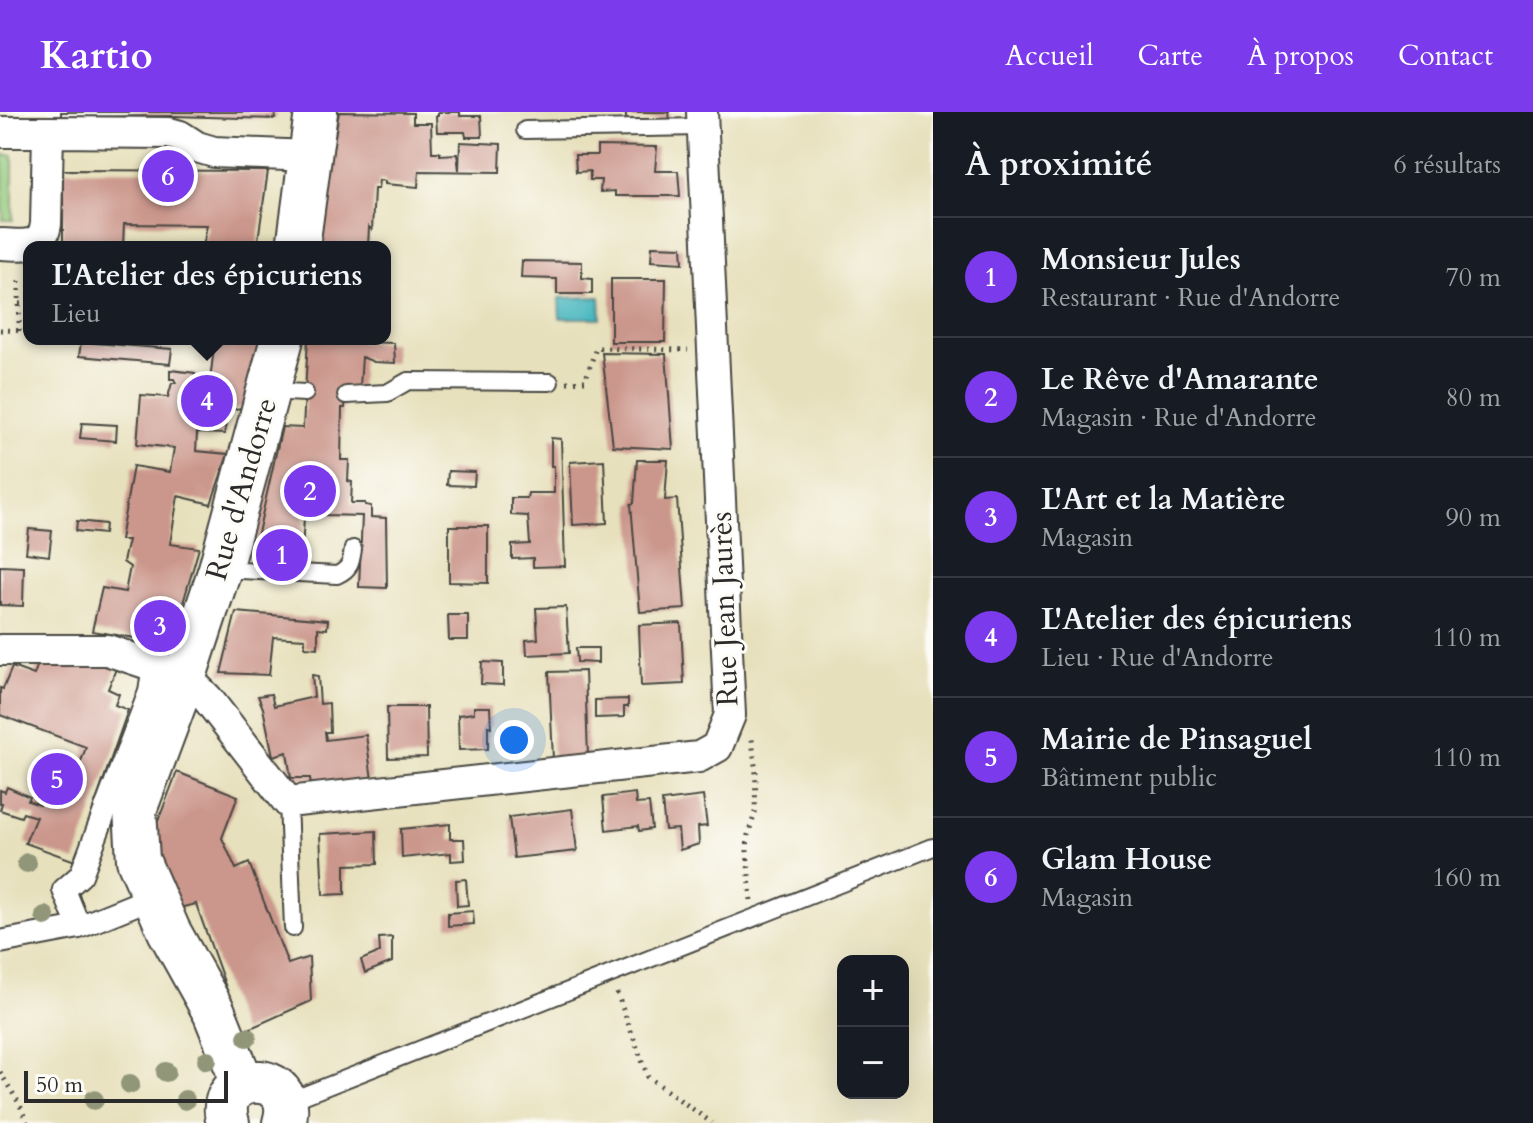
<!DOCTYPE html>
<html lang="fr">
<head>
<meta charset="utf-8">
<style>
  body { margin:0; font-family:Cardo,serif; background:#242831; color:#f1f3f6 }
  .controls { position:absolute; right:24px; bottom:24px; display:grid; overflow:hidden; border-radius:16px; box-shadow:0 8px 32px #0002 }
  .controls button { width:72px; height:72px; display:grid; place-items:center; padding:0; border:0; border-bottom:2px solid #363941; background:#171b24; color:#f1f3f6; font:40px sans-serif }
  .scale { position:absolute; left:24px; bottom:20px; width:204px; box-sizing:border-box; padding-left:8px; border:4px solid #2b2b2b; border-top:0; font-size:22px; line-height:28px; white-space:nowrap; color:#2b2b2b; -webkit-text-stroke:6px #fdfcf7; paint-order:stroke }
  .you { position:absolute; left:514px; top:628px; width:28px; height:28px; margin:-20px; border:6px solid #fff; border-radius:50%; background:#1a73e8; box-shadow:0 0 0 12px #1a73e833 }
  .badge { display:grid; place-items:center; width:52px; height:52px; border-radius:50%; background:#7c3aed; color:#fff; font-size:26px; font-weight:700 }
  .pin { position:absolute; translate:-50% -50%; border:4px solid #fff; box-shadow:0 2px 8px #0006 }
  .popup { position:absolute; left:23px; top:129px; width:368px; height:104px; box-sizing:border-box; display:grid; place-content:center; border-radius:16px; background:#171b24; filter:drop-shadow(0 2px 6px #0005); font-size:26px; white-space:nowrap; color:#9ea1a6 }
  .popup b { font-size:30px; color:#f1f3f6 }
  .popup::after { content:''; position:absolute; left:50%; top:100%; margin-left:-16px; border:16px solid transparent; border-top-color:#171b24 }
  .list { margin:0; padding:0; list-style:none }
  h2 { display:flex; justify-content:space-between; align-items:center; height:104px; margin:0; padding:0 32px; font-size:34px }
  h2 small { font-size:26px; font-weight:400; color:#9ea1a6 }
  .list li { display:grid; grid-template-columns:52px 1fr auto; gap:24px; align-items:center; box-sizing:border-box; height:120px; padding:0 32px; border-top:2px solid #363941 }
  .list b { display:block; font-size:30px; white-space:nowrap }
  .list p { margin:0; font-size:26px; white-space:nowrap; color:#9ea1a6 }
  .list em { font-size:26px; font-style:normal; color:#9ea1a6 }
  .map { position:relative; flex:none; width:933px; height:1011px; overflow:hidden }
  header { display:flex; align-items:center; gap:48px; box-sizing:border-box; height:112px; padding:0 40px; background:#7c3aed; color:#fff }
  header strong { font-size:38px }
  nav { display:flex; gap:44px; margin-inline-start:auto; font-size:28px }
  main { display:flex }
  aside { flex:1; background:#171b24 }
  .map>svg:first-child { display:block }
  .green { fill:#93c87a; stroke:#5f7a52; stroke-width:2 }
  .water { fill:#48b7bf; stroke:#3a7175; stroke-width:2 }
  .building { fill:#cb968b }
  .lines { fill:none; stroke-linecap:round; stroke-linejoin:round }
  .service-casing { stroke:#474641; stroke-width:20 }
  .pedestrian-casing { stroke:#474641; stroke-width:26 }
  .minor-casing { stroke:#474641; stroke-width:34 }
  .secondary-casing { stroke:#474641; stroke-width:46 }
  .path { stroke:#474641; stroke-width:5; stroke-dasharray:2 6; stroke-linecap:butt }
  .service { stroke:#fff; stroke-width:16 }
  .pedestrian { stroke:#fff; stroke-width:22 }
  .minor { stroke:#fff; stroke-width:30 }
  .secondary { stroke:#fff; stroke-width:42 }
  .tree { fill:#919679 }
  .labels { text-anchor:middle; stroke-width:6; stroke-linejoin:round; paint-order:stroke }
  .street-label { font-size:30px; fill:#2b2b2b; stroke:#fdfcf7 }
</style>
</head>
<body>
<header>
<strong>Kartio</strong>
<nav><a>Accueil</a><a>Carte</a><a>À propos</a><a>Contact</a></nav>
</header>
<main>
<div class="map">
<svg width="933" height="1011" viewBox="0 0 933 1011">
  <rect width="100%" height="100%" fill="#fdfcf7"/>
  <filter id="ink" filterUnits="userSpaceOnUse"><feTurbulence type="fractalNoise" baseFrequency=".0125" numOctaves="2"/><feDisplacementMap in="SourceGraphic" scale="16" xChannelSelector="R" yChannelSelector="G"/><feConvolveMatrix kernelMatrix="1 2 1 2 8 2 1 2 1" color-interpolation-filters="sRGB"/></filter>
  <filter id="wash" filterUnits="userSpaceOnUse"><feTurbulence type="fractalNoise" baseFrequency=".006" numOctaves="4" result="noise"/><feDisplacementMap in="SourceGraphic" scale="32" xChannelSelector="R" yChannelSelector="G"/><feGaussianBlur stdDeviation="1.8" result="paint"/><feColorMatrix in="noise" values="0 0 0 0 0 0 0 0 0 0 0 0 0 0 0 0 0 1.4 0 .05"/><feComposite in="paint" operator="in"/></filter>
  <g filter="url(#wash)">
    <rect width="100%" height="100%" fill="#e7e0bc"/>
    <!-- green -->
    <path class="green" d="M3,43H13V108H3Z"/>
    <!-- water -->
    <path class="water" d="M600,185L601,206H560L559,186Z"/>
    <g id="blocks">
      <!-- building -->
      <path class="building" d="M61,0H276L275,7L174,4L61,5Z
        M339,0L413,1V11H431L432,40H440V43L457,42L459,58L460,30L501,32L500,60L419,59L418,75L385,72V69L379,68L378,77H374L372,118L369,115L368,135H317Z
        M438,0H460V4H481L482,25H466L465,20H437L436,4H438Z
        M626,0H669L670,8L626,7Z
        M597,34L657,35L655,59H678L680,84H615V79L600,80L601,68H590V59L576,60L575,43H597Z
        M63,58L268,59L257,135H203L207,113L124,112L123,135H63Z
        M652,134L682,135L683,151L651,149Z
        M522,149L582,150V166L592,167V182H557V167L521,166Z
        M611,167H666L665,230H611Z
        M215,227H263L246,295L226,299L225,322L197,321L196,339L228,342L211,392L178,384L170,432L199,436L171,532L92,519L102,476L125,480L130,455L123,450L128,428H120L133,354L170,360L174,336L137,332L141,283L168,285L172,271H176L174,267H170V258L195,261L196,268L210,269Z
        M308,227H360V230L394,231L395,251L374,250L362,245L360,275H347L345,296H342L341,348H349L348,369L352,370L351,391H365V393L371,394V405L386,406L387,476L359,475L362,404L325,403V391L305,389L301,455L261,453L263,431L256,430L282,315L303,316Z
        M81,230L172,237L170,252L79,244Z
        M602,241L666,242L673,337L613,334Z
        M82,311L117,313L116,329L80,326Z
        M551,326L561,327L565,454L533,455V446L512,447V433L530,432L528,404L511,403V386H527L528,381H554V354H551Z
        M604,348L607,411L573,413L570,350Z
        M637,348H668L665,388L677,387L685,497L640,500L631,392L634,391Z
        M448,359L475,360L474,374L447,373Z
        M77,409L105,412L104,422L76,419Z
        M449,414H488V471L449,470Z
        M29,417L52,419L49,444L26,441Z
        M0,454L24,455L23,494L0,493Z
        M566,495L569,541L527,543L526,528L538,527L536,496Z
        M236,500L328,508L327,517L318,516V536L305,535V527L273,525L269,563L221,561Z
        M448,503H468V528H449Z
        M681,511L684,572L641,574L639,513Z
        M576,536H598V551L577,550Z
        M67,544L92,545L117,554L108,577L119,582L115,593L128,598L75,749L25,731L36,705L23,701L21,705L0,698L2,691H0V678L5,680L7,675L30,685L28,689L40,693L58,648L78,658L86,635L0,603V576L3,577L12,555L34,563L40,546L63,554Z
        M482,550L503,551V573L481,572Z
        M585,559L588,645L553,648L549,560Z
        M312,563L318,564L320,592L329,591L330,620H325L326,628L366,623L372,668L311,674L310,666H291L287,640L273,644L263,596L258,584L271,582L274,594L314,585Z
        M628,587V595H624V605L595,606V588Z
        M387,595H426L427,645L388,646Z
        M474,595H490L491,615L488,614V637L459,638L458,603L474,601Z
        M177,660L238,684L222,726L236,757L249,751L288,852L309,845L311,889L242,920L196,792L179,796L152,725Z
        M635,681L636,692L649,691L652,717L639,719L638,714L606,718L603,685Z
        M703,684L707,714L698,715L699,732L680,738L678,717L665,718L662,689Z
        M572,697L577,739L514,746L509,705Z
        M450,712V727H464L465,748L451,749V741L402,746L401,717Z
        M376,719L377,752L345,753V782L323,783L320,722Z
        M466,767L468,793L457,794L456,768Z
        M473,799L474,812L448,814V801Z
        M392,825V850L365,861L361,848L380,840L379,826Z"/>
    </g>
  </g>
  <g filter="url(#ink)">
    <use href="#blocks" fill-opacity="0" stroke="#474641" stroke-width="2"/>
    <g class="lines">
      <!-- service casing -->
      <g class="service-casing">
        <path id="service" d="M525,18L703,15
          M270,279L305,281
          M346,283L387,281L408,269L550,270
          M222,457L337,463C350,457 351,451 353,437
          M288,690L293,816
          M287,990L933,735"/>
      </g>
      <!-- pedestrian casing -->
      <g class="pedestrian-casing">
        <path id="pedestrian" d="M153,785L79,815L64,778L81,763L150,580L154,552
          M0,830L79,815"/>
      </g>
      <!-- minor casing -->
      <g class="minor-casing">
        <path id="minor" d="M0,20H48L46,112C42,139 20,132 0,132
          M48,20L169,21L180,24L197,35L214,40L309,44
          M0,538H107L185,564L207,586L288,690L699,645L717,635L730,603L702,0"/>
      </g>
      <!-- secondary casing -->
      <g class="secondary-casing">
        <path id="secondary" d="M298,135L316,0
          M243,972L214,900L169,819L138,748L135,698L185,564L220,457L282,227
          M228,1011C211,956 301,956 284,1011"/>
      </g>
      <!-- path -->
      <path class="path" d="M19,192H29
        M0,218L29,219
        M19,219V167
        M567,270L585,269L596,236L688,238
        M751,788L747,739L748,723L755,701L756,662L752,627
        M617,881L648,965L712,1011
        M0,960L20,993L27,1011"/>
      <!-- service -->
      <use href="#service" class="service"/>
      <!-- pedestrian -->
      <use href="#pedestrian" class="pedestrian"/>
      <!-- minor -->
      <use href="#minor" class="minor"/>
      <!-- secondary -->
      <use href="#secondary" class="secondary"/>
    </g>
    <!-- trees -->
    <g class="tree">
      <circle cx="27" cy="751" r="10"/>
      <circle cx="45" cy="804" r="10"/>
      <circle cx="247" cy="925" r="10"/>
      <circle cx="207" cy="948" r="10"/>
      <circle cx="166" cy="960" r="10"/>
      <circle cx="130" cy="972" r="10"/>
      <circle cx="94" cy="988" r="10"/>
      <circle cx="185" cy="988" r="10"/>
    </g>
  </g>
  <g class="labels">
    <!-- street labels -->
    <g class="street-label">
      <text transform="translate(241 377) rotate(-74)" y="10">Rue d'Andorre</text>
      <text transform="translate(724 497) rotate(-92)" y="10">Rue Jean Jaurès</text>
    </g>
  </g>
</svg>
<div class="controls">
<button>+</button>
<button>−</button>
</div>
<div class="scale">50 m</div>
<div class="you"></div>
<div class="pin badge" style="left:282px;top:443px">1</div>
<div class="pin badge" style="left:310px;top:379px">2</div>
<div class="pin badge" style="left:160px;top:514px">3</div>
<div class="pin badge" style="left:207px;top:289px">4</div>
<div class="popup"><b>L'Atelier des épicuriens</b>Lieu</div>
<div class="pin badge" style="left:57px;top:667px">5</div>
<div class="pin badge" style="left:168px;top:64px">6</div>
</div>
<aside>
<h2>À proximité<small>6 résultats</small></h2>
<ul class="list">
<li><span class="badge">1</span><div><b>Monsieur Jules</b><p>Restaurant · Rue d'Andorre</p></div><em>70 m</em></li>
<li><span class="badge">2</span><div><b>Le Rêve d'Amarante</b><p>Magasin · Rue d'Andorre</p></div><em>80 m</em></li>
<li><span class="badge">3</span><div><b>L'Art et la Matière</b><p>Magasin</p></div><em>90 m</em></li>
<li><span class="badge">4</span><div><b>L'Atelier des épicuriens</b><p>Lieu · Rue d'Andorre</p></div><em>110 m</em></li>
<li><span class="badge">5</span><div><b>Mairie de Pinsaguel</b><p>Bâtiment public</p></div><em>110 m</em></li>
<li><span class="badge">6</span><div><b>Glam House</b><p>Magasin</p></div><em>160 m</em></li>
</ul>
</aside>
</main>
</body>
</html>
